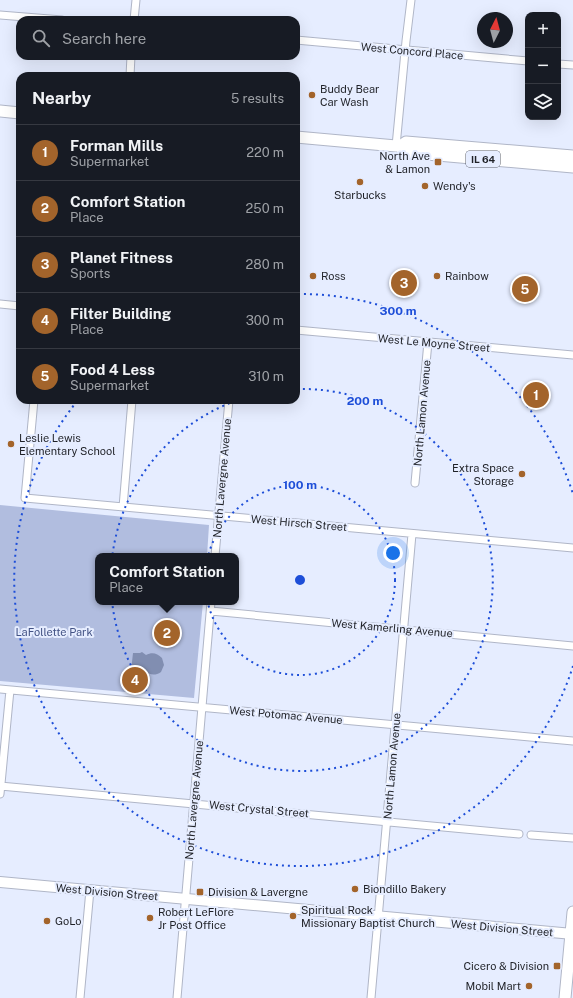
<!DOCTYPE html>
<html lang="en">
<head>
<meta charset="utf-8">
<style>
  body { margin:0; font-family:"Public Sans",sans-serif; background:#242831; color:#f1f3f6 }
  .controls { position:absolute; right:12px; top:12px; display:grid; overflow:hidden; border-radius:8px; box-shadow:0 4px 16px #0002 }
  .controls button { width:36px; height:36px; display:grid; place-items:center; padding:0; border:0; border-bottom:1px solid #363941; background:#171b24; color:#f1f3f6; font:20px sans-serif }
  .compass { position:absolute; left:477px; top:12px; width:36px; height:36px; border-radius:50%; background:#171b24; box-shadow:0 4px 16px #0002; rotate:6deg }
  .you { position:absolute; left:393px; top:553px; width:14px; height:14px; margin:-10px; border:3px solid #fff; border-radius:50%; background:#1a73e8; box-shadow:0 0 0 6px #1a73e833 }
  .badge { display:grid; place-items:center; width:26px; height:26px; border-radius:50%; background:#a3642b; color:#fff; font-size:13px; font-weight:700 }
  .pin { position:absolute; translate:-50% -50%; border:2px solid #fff; box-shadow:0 1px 4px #0006 }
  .popup { position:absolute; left:95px; top:553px; width:144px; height:52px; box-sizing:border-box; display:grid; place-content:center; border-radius:8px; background:#171b24; filter:drop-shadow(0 1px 3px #0005); font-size:13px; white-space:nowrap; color:#9ea1a6 }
  .popup b { font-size:15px; color:#f1f3f6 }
  .popup::after { content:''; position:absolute; left:50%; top:100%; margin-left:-8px; border:8px solid transparent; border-top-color:#171b24 }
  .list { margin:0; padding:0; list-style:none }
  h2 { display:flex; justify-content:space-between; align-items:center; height:52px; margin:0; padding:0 16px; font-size:17px }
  h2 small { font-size:13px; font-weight:400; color:#9ea1a6 }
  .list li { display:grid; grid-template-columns:26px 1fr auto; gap:12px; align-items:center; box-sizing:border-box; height:56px; padding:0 16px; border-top:1px solid #363941 }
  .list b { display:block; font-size:15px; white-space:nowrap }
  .list p { margin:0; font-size:13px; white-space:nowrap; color:#9ea1a6 }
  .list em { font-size:13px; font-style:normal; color:#9ea1a6 }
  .icon { flex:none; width:22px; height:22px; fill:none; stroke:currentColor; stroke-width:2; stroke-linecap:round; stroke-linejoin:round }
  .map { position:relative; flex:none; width:573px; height:998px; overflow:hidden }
  .search { position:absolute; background:#171b24; box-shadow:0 4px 16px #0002; left:16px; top:16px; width:284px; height:44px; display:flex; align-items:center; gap:10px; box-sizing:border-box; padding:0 14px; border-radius:12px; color:#9ea1a6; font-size:15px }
  .panel { position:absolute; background:#171b24; box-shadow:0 4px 16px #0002; left:16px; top:72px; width:284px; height:332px; border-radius:12px }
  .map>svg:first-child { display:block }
  .green { fill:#b1bddf }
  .water { fill:#818eb1 }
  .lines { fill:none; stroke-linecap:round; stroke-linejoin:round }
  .minor-casing { stroke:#b0b6c7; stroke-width:9 }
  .secondary-casing { stroke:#b0b6c7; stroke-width:12 }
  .primary-casing { stroke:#b0b6c7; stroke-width:13 }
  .minor { stroke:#fff; stroke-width:7 }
  .secondary { stroke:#fff; stroke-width:10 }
  .primary { stroke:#fff; stroke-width:11 }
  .ring { fill:none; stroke:#1d4ed8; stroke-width:2; stroke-dasharray:2 4 }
  .poi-dot { fill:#a3642b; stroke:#e6edff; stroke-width:1.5 }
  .labels { text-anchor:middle; stroke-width:4; stroke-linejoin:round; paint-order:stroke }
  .shield { fill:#e6edff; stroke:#5b5e68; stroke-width:1 }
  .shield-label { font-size:10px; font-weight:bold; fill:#1f2127 }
  .street-label { font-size:11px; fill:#1f2127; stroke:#e6edff }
  .poi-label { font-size:11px; fill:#1f2127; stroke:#e6edff; text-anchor:start }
  .park-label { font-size:11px; fill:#435385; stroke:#e6edff }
  .centre { fill:#1d4ed8; stroke:#e6edff; stroke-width:2 }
  .ring-label { font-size:12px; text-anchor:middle; font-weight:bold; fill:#1d4ed8; stroke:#e6edff; stroke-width:4; stroke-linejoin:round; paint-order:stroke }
</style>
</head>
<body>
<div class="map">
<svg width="573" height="998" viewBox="0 0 573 998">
  <rect width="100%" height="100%" fill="#e6edff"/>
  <!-- green -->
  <path class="green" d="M0,505L209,525L207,556H98V602H203L194,698L0,681Z"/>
  <!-- water -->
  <path class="water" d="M142,652L146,655C152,652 157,653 162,658L164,665L161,672C155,676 150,675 144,671L141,674L139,672L131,671L133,653H140Z"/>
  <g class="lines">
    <!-- minor casing -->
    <g class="minor-casing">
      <path id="minor" d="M0,15L62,20
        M134,20L136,0
        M296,40L528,61
        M558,64L573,65
        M130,76L131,56
        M396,146L406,41L411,0
        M0,304L20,306
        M296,330L573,355
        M34,400L25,498L573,548
        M415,483L428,342
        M123,507L132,400
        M215,556L229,400
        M211,611L573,646
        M0,689L573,741
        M0,786L519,834
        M0,794L10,690
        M531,835L573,838
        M80,998L90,890
        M177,998L211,602
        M371,998L412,534"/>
    </g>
    <!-- secondary casing -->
    <g class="secondary-casing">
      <path id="secondary" d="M0,882L573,934"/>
    </g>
    <!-- primary casing -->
    <g class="primary-casing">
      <path id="primary" d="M0,111L20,113
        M296,137L396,146H400L404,152L573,167
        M400,146L406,142L573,156
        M565,998L573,912"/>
    </g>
    <!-- minor -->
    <use href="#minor" class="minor"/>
    <!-- secondary -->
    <use href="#secondary" class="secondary"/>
    <!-- primary -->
    <use href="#primary" class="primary"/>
  </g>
  <!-- distance rings -->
  <g class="ring">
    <circle cx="300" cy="580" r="95"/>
    <path d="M297 389A191 191 0 1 1 235 401"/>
    <path d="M573 666A286 286 0 1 1 78 400M298 294A286 286 0 0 1 573 494"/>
  </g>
  <!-- markers -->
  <g class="poi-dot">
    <circle cx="312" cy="95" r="4"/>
    <rect x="434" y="158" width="8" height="8" rx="2"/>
    <circle cx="360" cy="182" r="4"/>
    <circle cx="425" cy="186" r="4"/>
    <circle cx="313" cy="276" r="4"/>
    <circle cx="437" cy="276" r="4"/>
    <circle cx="11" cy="444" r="4"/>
    <circle cx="522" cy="474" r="4"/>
    <circle cx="355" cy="889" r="4"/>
    <rect x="196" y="888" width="8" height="8" rx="2"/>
    <circle cx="293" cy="916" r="4"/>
    <circle cx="150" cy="918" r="4"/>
    <circle cx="47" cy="921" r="4"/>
    <rect x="553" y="962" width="8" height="8" rx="2"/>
    <circle cx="529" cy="986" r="4"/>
  </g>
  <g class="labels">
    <!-- shield labels -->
    <rect class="shield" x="466" y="151" width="34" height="16" rx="3"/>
    <g class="shield-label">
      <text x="483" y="163">IL 64</text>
    </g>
    <!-- street labels -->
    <g class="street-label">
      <text transform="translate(412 51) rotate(5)" y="4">West Concord Place</text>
      <text transform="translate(434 343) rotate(5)" y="4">West Le Moyne Street</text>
      <text transform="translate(422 413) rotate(-85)" y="4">North Lamon Avenue</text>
      <text transform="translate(222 478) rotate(-85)" y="4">North Lavergne Avenue</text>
      <text transform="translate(299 523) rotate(5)" y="4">West Hirsch Street</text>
      <text transform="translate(392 628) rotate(5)" y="4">West Kamerling Avenue</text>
      <text transform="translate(286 715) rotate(5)" y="4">West Potomac Avenue</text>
      <text transform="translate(392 766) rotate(-85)" y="4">North Lamon Avenue</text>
      <text transform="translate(194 800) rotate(-85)" y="4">North Lavergne Avenue</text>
      <text transform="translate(259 809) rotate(5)" y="4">West Crystal Street</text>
      <text transform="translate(107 892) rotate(5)" y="4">West Division Street</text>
      <text transform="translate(502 928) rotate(5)" y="4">West Division Street</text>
    </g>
    <!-- poi labels -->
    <g class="poi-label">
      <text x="320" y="93">Buddy Bear<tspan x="320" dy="13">Car Wash</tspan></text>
      <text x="430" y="160" text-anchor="end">North Ave<tspan x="430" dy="13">&amp; Lamon</tspan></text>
      <text x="433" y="190">Wendy's</text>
      <text x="360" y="199" text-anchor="middle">Starbucks</text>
      <text x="321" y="280">Ross</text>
      <text x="445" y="280">Rainbow</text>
      <text x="19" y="442">Leslie Lewis<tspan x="19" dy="13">Elementary School</tspan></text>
      <text x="514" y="472" text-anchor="end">Extra Space<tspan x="514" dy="13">Storage</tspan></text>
      <text x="363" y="893">Biondillo Bakery</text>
      <text x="208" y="896">Division &amp; Lavergne</text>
      <text x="301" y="914">Spiritual Rock<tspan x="301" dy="13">Missionary Baptist Church</tspan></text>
      <text x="158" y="916">Robert LeFlore<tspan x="158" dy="13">Jr Post Office</tspan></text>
      <text x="55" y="925">GoLo</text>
      <text x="549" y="970" text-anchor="end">Cicero &amp; Division</text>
      <text x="521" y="990" text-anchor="end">Mobil Mart</text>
    </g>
    <!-- park labels -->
    <g class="park-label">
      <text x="54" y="636">LaFollette Park</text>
    </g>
  </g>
  <circle cx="300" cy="580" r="6" class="centre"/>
  <g class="ring-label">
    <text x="398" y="315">300 m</text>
    <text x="365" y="405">200 m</text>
    <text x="300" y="489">100 m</text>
  </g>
</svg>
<div class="controls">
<button>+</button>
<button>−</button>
<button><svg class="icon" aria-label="layers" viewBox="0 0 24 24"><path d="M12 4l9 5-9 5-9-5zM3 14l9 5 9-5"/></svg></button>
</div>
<svg class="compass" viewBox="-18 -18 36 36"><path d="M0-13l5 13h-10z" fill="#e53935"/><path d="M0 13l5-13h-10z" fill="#9ea1a6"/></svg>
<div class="you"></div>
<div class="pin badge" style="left:536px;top:395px">1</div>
<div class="pin badge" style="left:167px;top:633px">2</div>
<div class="popup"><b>Comfort Station</b>Place</div>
<div class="pin badge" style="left:404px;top:283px">3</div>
<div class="pin badge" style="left:135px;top:680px">4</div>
<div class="pin badge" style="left:525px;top:289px">5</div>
<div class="search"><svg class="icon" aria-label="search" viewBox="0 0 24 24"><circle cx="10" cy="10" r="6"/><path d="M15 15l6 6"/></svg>Search here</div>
<section class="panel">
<h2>Nearby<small>5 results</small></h2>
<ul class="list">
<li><span class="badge">1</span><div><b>Forman Mills</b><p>Supermarket</p></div><em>220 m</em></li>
<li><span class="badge">2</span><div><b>Comfort Station</b><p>Place</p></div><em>250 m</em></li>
<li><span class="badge">3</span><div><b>Planet Fitness</b><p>Sports</p></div><em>280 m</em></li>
<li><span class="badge">4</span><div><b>Filter Building</b><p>Place</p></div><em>300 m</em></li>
<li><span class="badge">5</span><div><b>Food 4 Less</b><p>Supermarket</p></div><em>310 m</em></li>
</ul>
</section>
</div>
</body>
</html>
